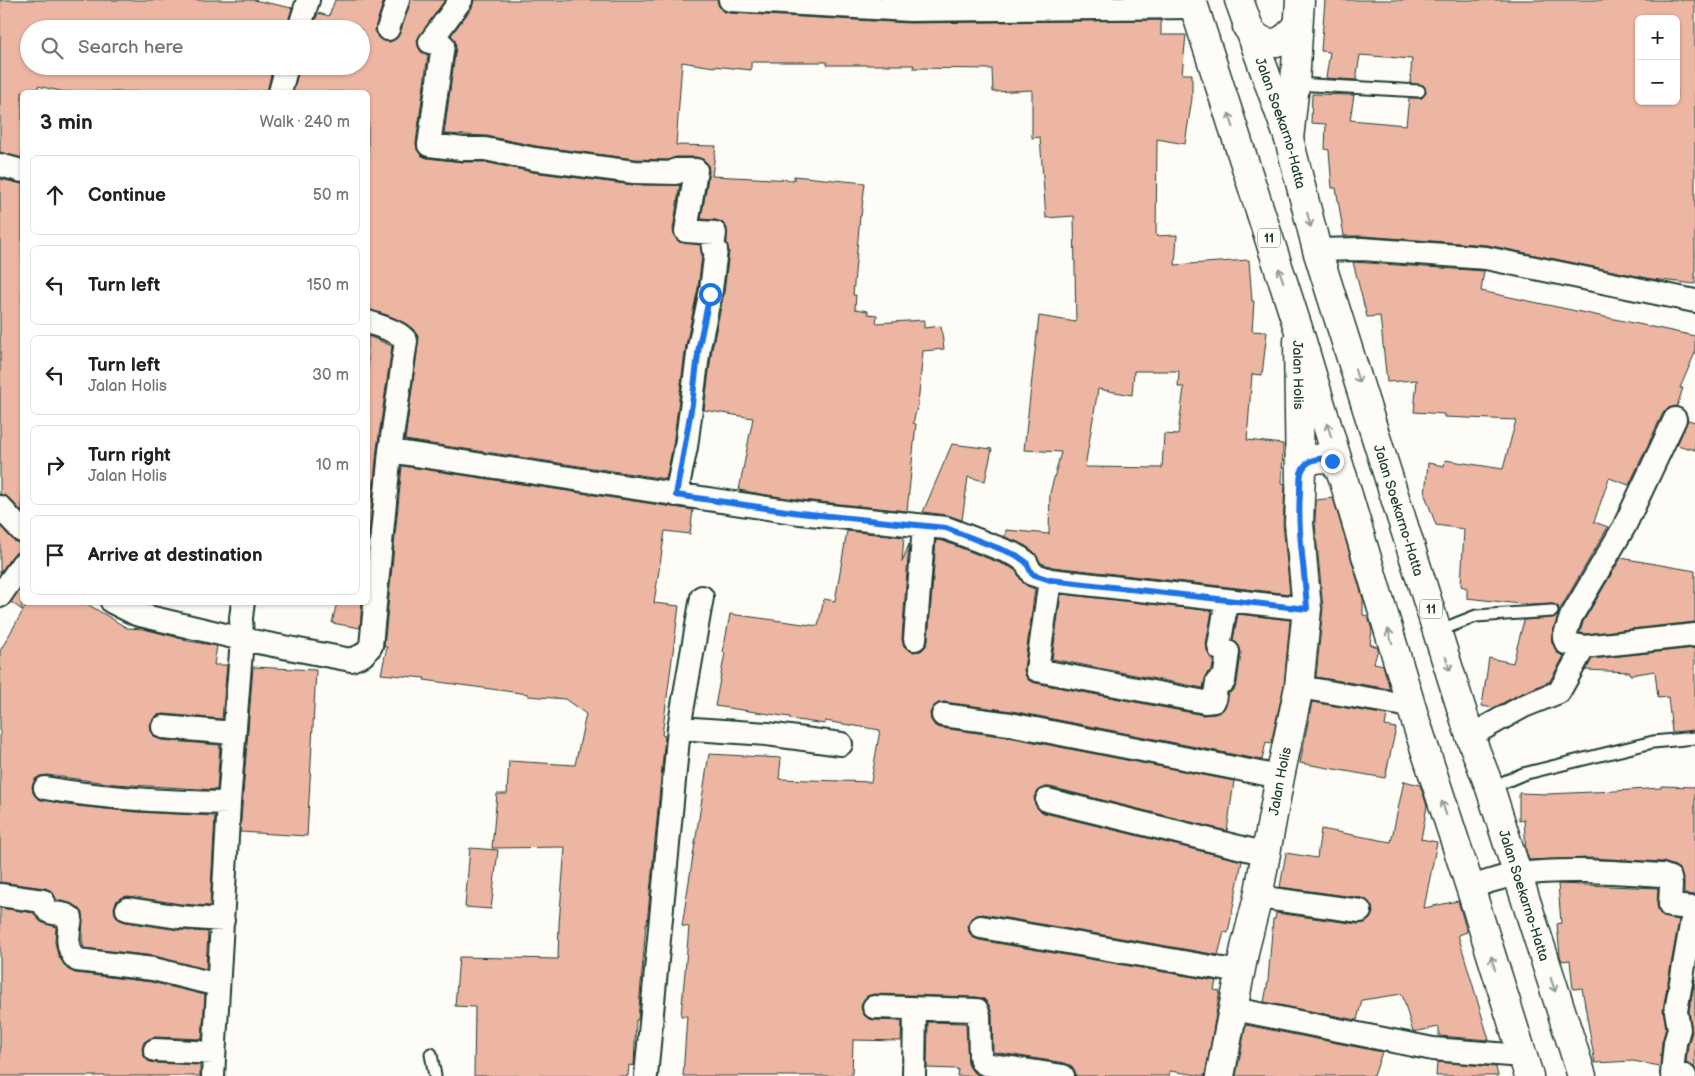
<!DOCTYPE html>
<html lang="en">
<head>
<meta charset="utf-8">
<style>
  body { margin:0; font-family:"Balsamiq Sans",sans-serif; background:#f6f6f6; color:#202124 }
  .controls { position:absolute; right:15px; top:15px; display:grid; overflow:hidden; border-radius:8px; box-shadow:0 1px 4px #0004 }
  .controls button { width:45px; height:45px; display:grid; place-items:center; padding:0; border:0; border-bottom:1px solid #e0e0e0; background:#fff; color:#202124; font:25px sans-serif }
  .stop { position:absolute; width:15px; height:15px; margin:-11px; border:4px solid #1a73e8; border-radius:50%; background:#fff }
  .stop.end { background:#1a73e8; border-color:#fff; box-shadow:0 1px 5px #0008 }
  .list { margin:0; padding:0; list-style:none }
  h2 { display:flex; justify-content:space-between; align-items:center; height:65px; margin:0; padding:0 20px; font-size:21px }
  h2 small { font-size:16px; font-weight:400; color:#757577 }
  .list li { display:grid; grid-template-columns:32px 1fr auto; gap:15px; align-items:center; box-sizing:border-box; height:80px; margin:0 10px 10px; padding:0 10px; border:1px solid #e0e0e0; border-radius:8px }
  .list b { display:block; font-size:19px; white-space:nowrap }
  .list p { margin:0; font-size:16px; white-space:nowrap; color:#757577 }
  .list em { font-size:16px; font-style:normal; color:#757577 }
  .icon { flex:none; width:28px; height:28px; fill:none; stroke:currentColor; stroke-width:2; stroke-linecap:round; stroke-linejoin:round }
  .map { position:relative; flex:none; width:1695px; height:1076px; overflow:hidden }
  .search { position:absolute; background:#fff; box-shadow:0 1px 4px #0004; left:20px; top:20px; width:350px; height:55px; display:flex; align-items:center; gap:12px; box-sizing:border-box; padding:0 18px; border-radius:28px; color:#757577; font-size:19px }
  .panel { position:absolute; background:#fff; box-shadow:0 1px 4px #0004; left:20px; top:90px; width:350px; height:515px; border-radius:8px }
  .map>svg:first-child { display:block }
  .building { fill:#edb6a2; stroke:#1f3d34; fill-rule:evenodd }
  .lines { fill:none; stroke-linecap:round; stroke-linejoin:round }
  .lane-casing { stroke:#1f3d34; stroke-width:15 }
  .street-casing { stroke:#1f3d34; stroke-width:26 }
  .secondary-casing { stroke:#1f3d34; stroke-width:31 }
  .highway-casing { stroke:#1f3d34; stroke-width:31 }
  .lane { stroke:#fdfcf7; stroke-width:11 }
  .street { stroke:#fdfcf7; stroke-width:22 }
  .secondary { stroke:#fdfcf7; stroke-width:28 }
  .highway { stroke:#fdfcf7; stroke-width:28 }
  .oneway { stroke:#8e9c96 }
  .route { stroke:#1a73e8; stroke-width:6 }
  .labels { text-anchor:middle; stroke-width:4.5; stroke-linejoin:round; paint-order:stroke }
  .shield { fill:#fdfcf7; stroke:#62766e; stroke-width:1 }
  .shield-label { font-size:12px; font-weight:bold; fill:#1f3d34 }
  .street-label { font-size:14px; fill:#1f3d34; stroke:#fdfcf7 }
</style>
</head>
<body>
<div class="map">
<svg width="1695" height="1076" viewBox="0 0 1695 1076">
  <rect width="100%" height="100%" fill="#fdfcf7"/>
  <filter id="ink" filterUnits="userSpaceOnUse"><feTurbulence type="fractalNoise" baseFrequency=".02" numOctaves="2"/><feDisplacementMap in="SourceGraphic" scale="10" xChannelSelector="R" yChannelSelector="G"/><feConvolveMatrix kernelMatrix="1 2 1 2 8 2 1 2 1" color-interpolation-filters="sRGB"/></filter>
  <g filter="url(#ink)">
    <!-- building -->
    <path class="building" d="M0,0H254L292,8L286,29H29V66H273L267,92H64L38,86L37,92H22V158L0,152Z
      M335,0H384L376,25L375,31L378,38L383,41L390,42L396,39L400,33L411,0H445L417,40L418,46L421,52L428,55L416,143L417,150L422,156L427,158L462,162H484L532,172L632,185H680L673,229L674,236L679,242L700,245L702,255L698,288L686,345L673,445L666,479L405,440L419,338L413,329L405,323L387,315L368,309V92H293L300,66H361V29H313L318,13L329,16Z
      M474,0H717L719,6L722,11L729,13L909,23L1161,20V35H1186L1182,74H1192V98L1185,144L1157,139L1156,236L1177,235L1175,265L1249,260L1252,301H1254L1252,331L1267,332L1262,375L1252,374L1247,440L1283,444L1282,483L1285,484L1283,524L1290,594L1053,567L1041,563L1034,552L1023,544L1005,537L1006,530L1049,534L1050,493L1061,452L1024,450L1039,316L1076,322L1074,216L1046,218L1040,137L1032,138V90L993,92L992,69L913,68L914,65H827V62H751V70L714,66V67L682,62L676,145L716,146L712,176L794,180V176L865,183L861,216H860L853,295H856L855,309L868,311V314L877,315L876,323L924,320V328L941,326L944,349L923,351L918,404L913,423L916,424L907,511L802,500L761,494L739,490L753,418L704,410L712,349L724,293L729,252L727,243V228L723,223L716,220L701,219L709,172L708,164L703,159L696,157H676L668,160L635,159L536,146L487,136L444,134L456,47L455,40L451,35L472,8ZM1134,371H1179L1178,387H1184L1178,435L1164,434L1162,468L1085,467L1098,389L1132,395Z
      M1325,0H1695V284L1652,279L1487,245L1363,236H1344L1336,188H1332L1329,150L1325,149L1326,124L1311,123L1312,94L1354,95L1350,120L1406,125L1409,98H1422L1426,91L1423,85L1410,83L1412,59L1360,55L1356,80L1326,78L1330,52L1321,51ZM1639,19H1676V101H1639Z
      M0,179L22,184V512L9,498L0,494Z
      M1353,262L1484,271L1481,291L1695,336V353L1680,388H1683L1677,406L1668,408L1663,413L1629,485L1609,478L1594,522L1608,527L1559,611L1558,606L1552,604L1529,605L1467,598V588L1461,586L1464,529L1436,525L1425,495L1428,463L1444,466L1445,460L1503,469L1516,420L1444,417V414L1414,412L1417,380L1387,382L1380,316L1367,317Z
      M368,336L392,346L377,449L368,547Z
      M1688,420L1695,422V450L1677,445Z
      M952,444L992,449L985,481L968,477L962,520L947,515L923,512Z
      M402,466L693,510L690,534L665,531L654,603L679,606L662,735L665,736L647,924H646L638,1020H636L634,1066L629,1065L628,1076H474L475,1007L455,1006L459,957L558,959L559,924L565,847L492,848L497,794H507L509,761L575,765L586,714L565,699L528,696V694L424,680L425,678L381,674L387,647H384Z
      M1333,498L1363,599V615L1368,616L1372,631L1370,644L1377,647L1378,649L1374,663L1383,665L1390,689L1316,677L1323,608L1315,523L1316,500Z
      M0,526L13,540L22,544V551L17,552L12,556L0,573Z
      M847,531L904,537L902,562L909,544L902,638L903,645L907,649L913,652L921,651L926,646L928,640L936,540L943,541L1010,567L1016,571L1021,580L1027,586L1035,589L1024,669L1025,675L1028,680L1035,683L1203,715L1215,714L1223,710L1227,703L1229,693L1234,690L1237,683L1241,653L1240,648L1233,640L1238,614L1290,620L1284,685L1271,743L1266,742L1262,760L1012,711L944,702L938,703L933,707L930,713L931,720L935,726L941,728L1008,737L1234,781L1227,831L1050,787H1044L1038,791L1034,797L1035,804L1038,809L1044,813L1242,861L1228,933L1224,932L1218,955L983,914L977,915L971,918L968,925L969,932L972,937L979,940L1216,981L1214,990L1220,991L1205,1076L1170,1071L1169,1076H1076L1075,1071L1072,1066L1065,1063L993,1052L992,1014L989,1005L984,999L977,997L874,994L867,996L863,1001L861,1007L863,1014L868,1018L873,1020L902,1021L901,1041L853,1040L852,1076H683L687,1016H681L689,927L682,926L709,754L781,758L779,779L871,782L880,730L825,721V724L790,719V717L715,706L725,653L723,652L730,614L818,626L824,599L835,601Z
      M1621,558L1695,571V622L1585,634L1580,633L1583,622Z
      M22,586V610L11,602Z
      M1061,594L1212,611L1206,644L1208,654L1214,660L1212,670L1207,673L1203,688L1052,659Z
      M28,602H84L127,628L144,629L183,639V640L217,646L214,665H227L222,719L164,714L157,715L153,719L150,725L151,733L155,737L161,740L220,745L217,790L115,784L47,775L40,776L35,779L32,786L33,793L37,798L66,805L136,812L215,816L210,906L181,904L128,896L122,897L117,900L114,908L115,914L118,919L125,922L178,930L208,932L206,969L155,956L84,948L82,940L83,913L78,907L70,903L57,900L52,891L45,888L0,882V651Z
      M337,602H362L360,628L332,623Z
      M1558,616L1552,634V642L1557,653L1564,656L1550,681L1518,695L1493,708L1482,706L1489,658L1513,663L1524,620L1552,618Z
      M1695,648V730L1672,732L1668,697L1658,698L1655,671L1630,675V672L1586,670L1592,659Z
      M253,667L316,670L307,836L240,832Z
      M1312,702L1387,715L1385,726L1396,728L1385,778L1300,763Z
      M1404,781L1420,785L1427,806L1421,839L1437,842L1424,908L1458,901L1467,932L1458,935L1489,1040L1439,1036V1027L1413,1032L1402,994L1362,1000L1357,1020L1264,1002L1268,981L1273,919H1275L1276,913L1358,924L1365,923L1370,919L1373,913L1372,906L1368,901L1362,898L1280,887L1286,853L1317,858L1321,829L1391,842Z
      M1661,786L1695,787V895L1684,894V882L1680,870L1675,866L1663,862L1591,858L1529,860L1526,851L1524,820L1519,821V793L1548,794L1615,791L1661,788Z
      M470,848L498,850L491,909L465,907Z
      M1558,884L1658,888L1657,905L1659,912L1663,917L1679,920L1663,1009L1666,1028L1662,1042L1660,1066L1633,1061L1595,1063L1582,988L1573,989L1570,960L1562,961L1560,956L1557,924L1561,923Z
      M0,908L34,913L41,922L56,927L55,942L58,955L67,969L75,973L151,982L205,995L202,1039L155,1037L149,1039L144,1042L142,1049L144,1056L148,1061L154,1063L200,1065V1076H0Z
      M1695,979V1068L1686,1063L1688,1045L1692,1032L1689,1011Z
      M928,1022L966,1023L968,1064L973,1072L981,1076H957L958,1069L927,1068Z
      M1246,1025L1382,1052L1374,1076H1236Z
      M1437,1062L1496,1067L1498,1076H1436Z"/>
    <g class="lines">
      <!-- lane casing -->
      <g class="lane-casing">
        <path id="lane" d="M1295,84L1419,91
          M1438,631L1476,616L1552,611
          M1490,788L1523,774L1653,742L1695,738
          M431,1054L435,1076"/>
      </g>
      <!-- street casing -->
      <g class="street-casing">
        <path id="street" d="M461,0L430,42L443,45L429,145L463,149H485L534,159L634,172L676,173V170H696L686,231L715,233L713,248L716,250L711,290L699,347L686,447L676,495
          M730,0L910,10L1194,7
          M299,29L308,0
          M388,29L398,0
          M280,92L287,66
          M0,165L22,171
          M1317,250L1362,249L1486,258L1695,301
          M1675,419L1624,527L1571,617L1564,638L1566,643L1584,647L1695,635
          M390,451L800,513L946,528L1016,555L1026,562L1032,574L1050,580L1307,609
          M0,507L22,531
          M1050,580L1037,670L1205,702L1214,701L1217,682L1224,681L1228,652L1220,649L1219,646L1227,600
          M0,596L22,564
          M112,602L136,614L242,639L351,660L363,655L371,646L390,451L406,341C400,331 378,326 368,322
          M915,639L924,526
          M1299,687L1411,706
          M943,715L1010,724L1280,777
          M163,727L234,733
          M679,728L767,734L841,744
          M1470,736L1524,706L1559,692L1584,647
          M45,788C106,799 167,802 229,803
          M1047,800L1267,854
          M1470,887C1486,883 1503,876 1519,874C1567,868 1615,872 1662,875L1670,878L1671,884L1670,906L1694,908L1676,1011L1679,1029L1675,1043L1672,1074L1685,1076
          M0,895L43,901C48,921 59,908 71,918C68,934 65,949 77,960L153,969L218,985
          M1258,897L1360,911
          M127,909L180,917L223,920
          M981,927L1240,972
          M874,1007L977,1010L979,1015L980,1056L981,1061L985,1064L1063,1076
          M1234,1009L1433,1049L1522,1056
          M155,1050L214,1053
          M213,1076L229,803L242,639L241,618L243,602
          M646,1076L679,728L702,597
          M914,1076L915,1009"/>
      </g>
      <!-- secondary casing -->
      <g class="secondary-casing">
        <g id="secondary">
          <path d="M1247,27C1266,50 1280,47 1298,25"/>
          <path d="M1289,139L1295,84L1300,0"/>
          <path id="s1" d="M1298,341L1300,482"/>
          <path id="s2" d="M1220,1076L1245,948L1258,897L1280,777L1299,687L1307,609L1299,523L1301,472L1306,464L1314,459L1324,458L1332,461L1339,468L1343,477"/>
        </g>
      </g>
      <!-- highway casing -->
      <g class="highway-casing">
        <g id="highway">
          <path d="M1192,0L1298,328L1416,722L1470,887L1529,1076"/>
          <path id="s3" d="M1239,0L1289,139L1317,250L1470,736L1490,788L1582,1076"/>
        </g>
      </g>
      <!-- lane -->
      <use href="#lane" class="lane"/>
      <!-- street -->
      <use href="#street" class="street"/>
      <!-- secondary -->
      <use href="#secondary" class="secondary"/>
      <!-- highway -->
      <use href="#highway" class="highway"/>
    </g>
    <!-- one-way arrows -->
    <defs><path id="oneway-shaft" d="M-6 0H5M1.5-3L5.5 0L1.5 3" fill="none" stroke-width="1.6" stroke-linecap="round" stroke-linejoin="round" transform="scale(1.25)"/></defs>
    <g class="oneway">
      <use href="#oneway-shaft" transform="translate(1231 120) rotate(-108)"/>
      <use href="#oneway-shaft" transform="translate(1309 220) rotate(76)"/>
      <use href="#oneway-shaft" transform="translate(1281 275) rotate(-108)"/>
      <use href="#oneway-shaft" transform="translate(1357 376) rotate(72)"/>
      <use href="#oneway-shaft" transform="translate(1329 430) rotate(-107)"/>
      <use href="#oneway-shaft" transform="translate(1390 636) rotate(-107)"/>
      <use href="#oneway-shaft" transform="translate(1448 664) rotate(72)"/>
      <use href="#oneway-shaft" transform="translate(1444 808) rotate(-108)"/>
      <use href="#oneway-shaft" transform="translate(1493 963) rotate(-107)"/>
      <use href="#oneway-shaft" transform="translate(1553 985) rotate(72)"/>
    </g>
  </g>
  <g class="lines" filter="url(#ink)">
    <!-- route -->
    <path class="route" d="M710,294L699,346L692,404L676,495L800,513L946,528L1016,555L1026,562L1032,574L1050,580L1307,609C1305,570 1297,532 1300,493C1300,486 1300,479 1301,473C1305,459 1321,456 1332,461"/>
  </g>
  <g class="labels">
    <!-- shield labels -->
    <g class="shield">
      <rect x="1258" y="228.5" width="22" height="19" rx="4"/>
      <rect x="1420" y="599.5" width="22" height="19" rx="4"/>
    </g>
    <g class="shield-label">
      <text x="1269" y="242">11</text>
      <text x="1431" y="613">11</text>
    </g>
    <!-- street labels -->
    <g class="street-label">
      <text dy="5" stroke="none"><textPath href="#s3" startOffset="130">Jalan Soekarno-Hatta</textPath></text>
      <text dy="5" stroke="none"><textPath href="#s1" startOffset="34">Jalan Holis</textPath></text>
      <text dy="5" stroke="none"><textPath href="#s3" startOffset="535">Jalan Soekarno-Hatta</textPath></text>
      <text dy="5" stroke="none"><textPath href="#s2" startOffset="301">Jalan Holis</textPath></text>
      <text dy="5" stroke="none"><textPath href="#s3" startOffset="940">Jalan Soekarno-Hatta</textPath></text>
    </g>
  </g>
</svg>
<div class="controls">
<button>+</button>
<button>−</button>
</div>
<div class="stop" style="left:710px;top:294px"></div>
<div class="stop end" style="left:1332px;top:461px"></div>
<div class="search"><svg class="icon" aria-label="search" viewBox="0 0 24 24"><circle cx="10" cy="10" r="6"/><path d="M15 15l6 6"/></svg>Search here</div>
<section class="panel">
<h2>3 min<small>Walk · 240 m</small></h2>
<ul class="list">
<li><svg class="icon" aria-label="ahead" viewBox="0 0 24 24"><path d="M12 20V5M6 11l6-6 6 6"/></svg><div><b>Continue</b></div><em>50 m</em></li>
<li><svg class="icon" aria-label="left" viewBox="0 0 24 24"><path d="M17 20v-9H6M10 6l-5 5 5 5"/></svg><div><b>Turn left</b></div><em>150 m</em></li>
<li><svg class="icon" aria-label="left" viewBox="0 0 24 24"><path d="M17 20v-9H6M10 6l-5 5 5 5"/></svg><div><b>Turn left</b><p>Jalan Holis</p></div><em>30 m</em></li>
<li><svg class="icon" aria-label="right" viewBox="0 0 24 24"><path d="M7 20v-9h11M14 6l5 5-5 5"/></svg><div><b>Turn right</b><p>Jalan Holis</p></div><em>10 m</em></li>
<li><svg class="icon" aria-label="arrive" viewBox="0 0 24 24"><path d="M6 21V4h12l-3 4 3 4H6"/></svg><div><b>Arrive at destination</b></div></li>
</ul>
</section>
</div>
</body>
</html>
